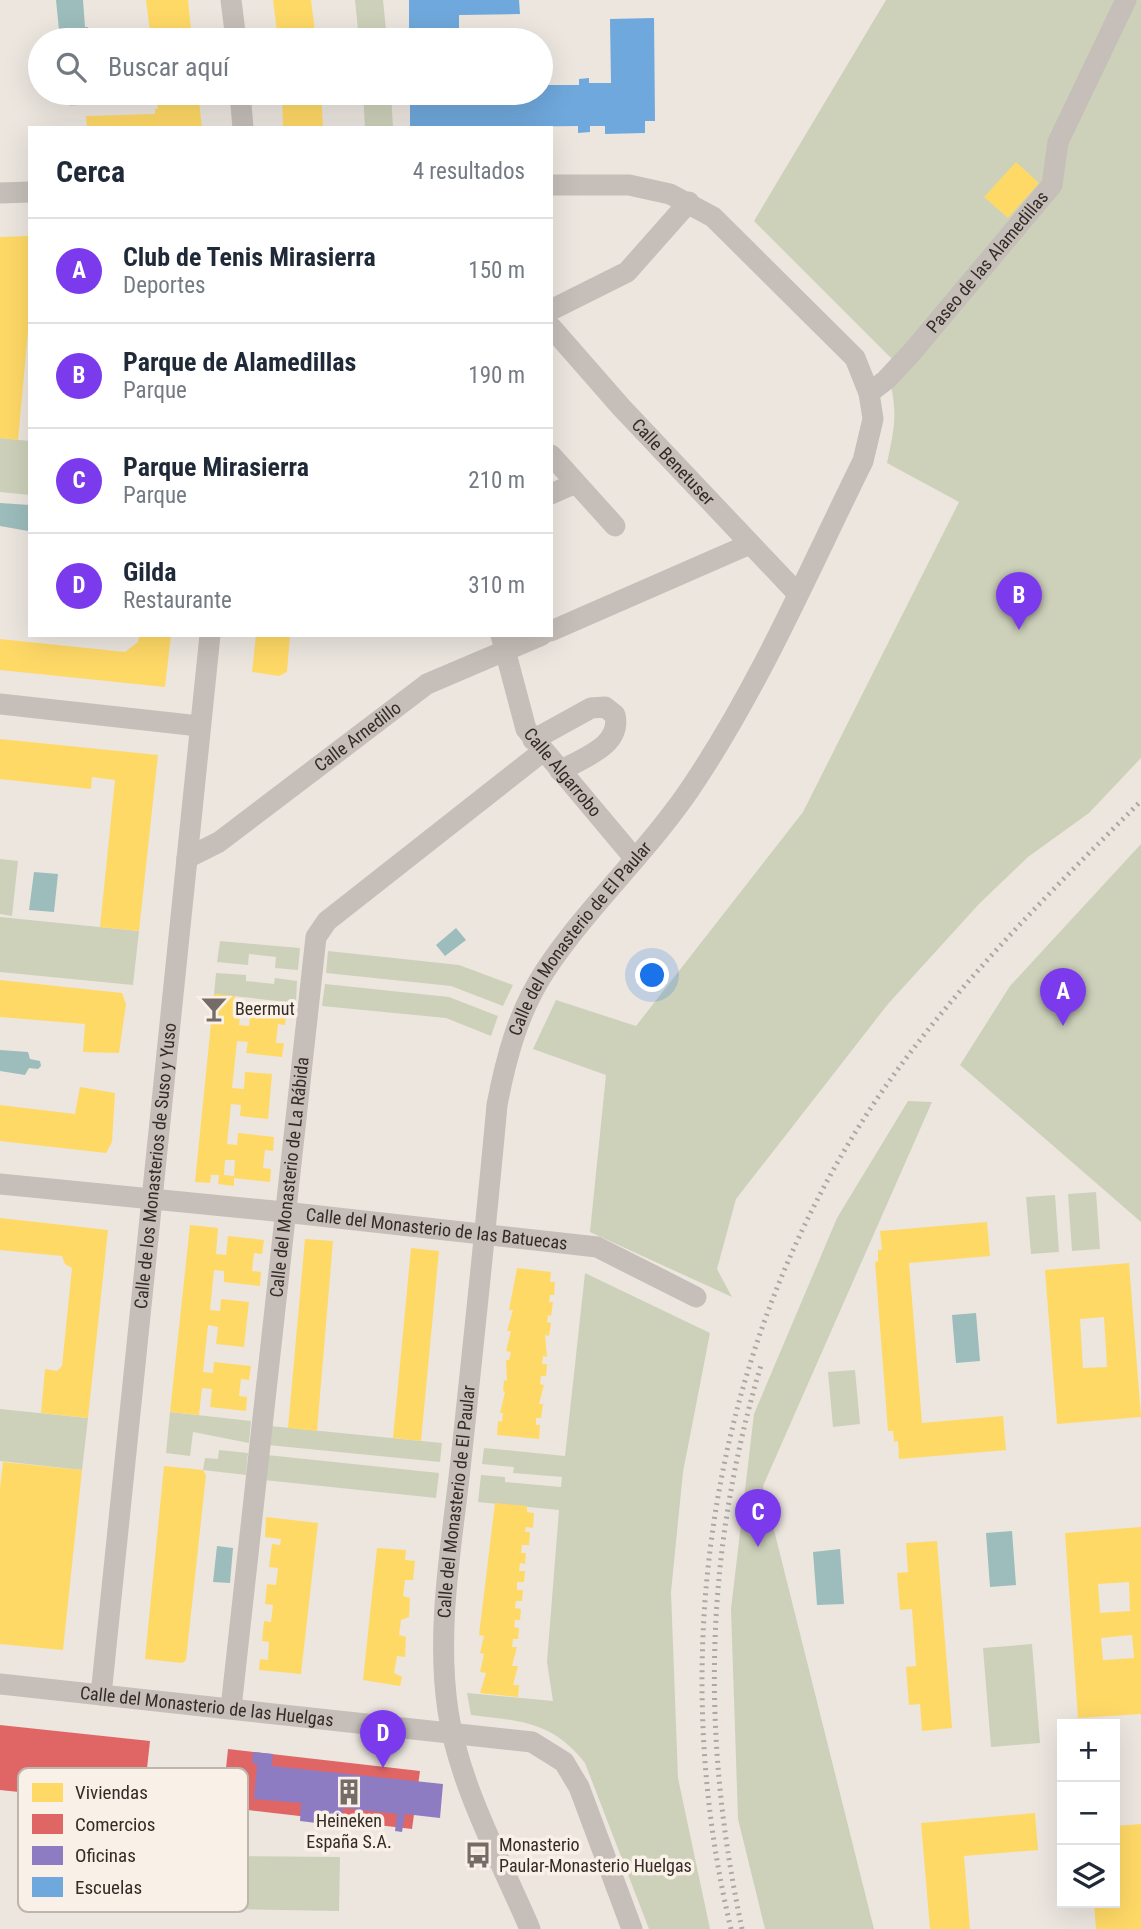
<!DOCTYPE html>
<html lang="es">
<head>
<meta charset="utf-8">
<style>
  body { margin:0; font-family:"Roboto Condensed",sans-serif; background:#f2f2f3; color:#1f2937 }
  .controls { position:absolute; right:21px; bottom:21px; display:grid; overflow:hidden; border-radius:0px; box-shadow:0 7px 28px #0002 }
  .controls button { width:63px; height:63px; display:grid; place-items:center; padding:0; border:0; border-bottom:2px solid #e0e1e3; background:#fff; color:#1f2937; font:35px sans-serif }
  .you { position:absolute; left:653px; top:976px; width:24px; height:24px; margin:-18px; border:5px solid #fff; border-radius:50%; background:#1a73e8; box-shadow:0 0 0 10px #1a73e833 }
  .badge { display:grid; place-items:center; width:46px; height:46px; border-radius:50%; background:#7c3aed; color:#fff; font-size:23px; font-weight:700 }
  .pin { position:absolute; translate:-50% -58px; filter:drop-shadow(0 2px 4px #0008) }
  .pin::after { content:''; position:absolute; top:37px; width:24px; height:21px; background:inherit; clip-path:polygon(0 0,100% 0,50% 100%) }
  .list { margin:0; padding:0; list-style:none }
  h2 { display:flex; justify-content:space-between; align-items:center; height:91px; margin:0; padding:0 28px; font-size:30px }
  h2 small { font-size:23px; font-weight:400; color:#747a83 }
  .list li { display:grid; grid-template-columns:46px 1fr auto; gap:21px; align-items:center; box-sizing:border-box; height:105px; padding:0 28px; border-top:2px solid #e0e1e3 }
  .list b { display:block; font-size:26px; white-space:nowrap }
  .list p { margin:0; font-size:23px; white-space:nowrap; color:#747a83 }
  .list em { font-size:23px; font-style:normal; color:#747a83 }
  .icon { flex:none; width:38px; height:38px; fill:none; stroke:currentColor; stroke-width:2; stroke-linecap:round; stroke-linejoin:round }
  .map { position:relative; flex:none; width:1141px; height:1929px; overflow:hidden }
  .search { position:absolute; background:#fff; box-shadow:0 7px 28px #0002; left:28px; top:28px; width:525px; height:77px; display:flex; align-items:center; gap:18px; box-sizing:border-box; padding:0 24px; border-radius:38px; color:#747a83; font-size:26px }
  .panel { position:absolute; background:#fff; box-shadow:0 7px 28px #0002; left:28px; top:126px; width:525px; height:511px; border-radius:0px }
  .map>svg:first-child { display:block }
  .green { fill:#cdd1ba }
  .water { fill:#9cbdbc }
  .homes { fill:#ffd966; fill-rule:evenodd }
  .shops { fill:#e06666 }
  .offices { fill:#8e7cc3 }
  .schools { fill:#6fa8dc }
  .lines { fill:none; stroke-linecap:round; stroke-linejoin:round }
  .minor { stroke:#c5beb9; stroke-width:21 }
  .rail { stroke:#ada7a3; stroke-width:5; stroke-dasharray:2 5; stroke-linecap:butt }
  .labels { text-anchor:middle; stroke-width:7; stroke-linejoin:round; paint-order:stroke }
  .street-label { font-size:18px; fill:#352b27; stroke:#f9f0e7 }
  .poi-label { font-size:18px; fill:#352b27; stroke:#f9f0e7; text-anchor:start }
  .key { fill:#f9f0e7; stroke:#beb5ad; stroke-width:2 }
  .key-label { font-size:19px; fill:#352b27 }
</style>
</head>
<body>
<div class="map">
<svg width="1141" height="1929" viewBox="0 0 1141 1929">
  <rect width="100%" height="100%" fill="#ece6df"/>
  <!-- green -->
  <path class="green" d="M355,0H383L387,40H359Z
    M886,0H1141V758L1089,813L1028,857L979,904L888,1004L736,1199L717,1269L732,1297L590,1232L606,1075L533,1049L556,1000L636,1026L803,812L959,502L887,463C896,422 898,408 886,367L893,360L754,221Z
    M68,93H99L100,103L70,106Z
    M363,93H391L393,128H365Z
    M0,438L30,441V495L0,492Z
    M1141,844V1222L960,1065L1010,986Z
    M0,859L18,861L12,916L0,914Z
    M0,917L139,931L133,985L0,972Z
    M220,941L300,948L298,970L275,968L276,957L249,954L248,965L217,962Z
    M328,951L459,965L513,985L503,1006L451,986L326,973Z
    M216,973L246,975V981L274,984L275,978L297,981L296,1003L214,994Z
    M325,984L449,997L498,1016L491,1036L446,1018L322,1006Z
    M908,1101L932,1102L763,1486L874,1929H765L738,1819L731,1609L754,1414L837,1218Z
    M1096,1192L1100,1249L1072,1251L1068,1194Z
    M1055,1195L1059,1252L1031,1254L1026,1197Z
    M585,1273L710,1333L683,1472L671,1592L678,1778L710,1929H649L585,1763C552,1721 520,1721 471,1715L467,1693L553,1701L547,1662L559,1510L478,1502L481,1475L505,1477V1482L561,1487L562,1477L513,1473L514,1467L482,1464L484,1448L565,1456Z
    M855,1370L860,1424L833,1427L828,1372Z
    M0,1409L88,1418L82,1470L0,1461Z
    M170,1412L251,1421L249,1443L193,1432L190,1456L166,1453Z
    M270,1426L442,1443L440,1462L268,1445Z
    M219,1450L248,1453L246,1475L203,1470L205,1458L218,1459Z
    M267,1455L439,1473L436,1498L264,1480Z
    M1032,1644L1040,1743L991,1747L983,1648Z
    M233,1856L340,1857L339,1911L233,1909Z"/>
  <!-- water -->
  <path class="water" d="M56,0H83L85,27H88L89,40H60Z
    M0,503L30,505L28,531L0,526Z
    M34,872L58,874L54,912L29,910Z
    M456,928L466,940L445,956L436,945Z
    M0,1050L28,1052L30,1059L40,1061L41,1066L38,1069L29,1068L25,1075L0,1071Z
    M976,1313L980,1361L956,1363L952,1315Z
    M1012,1531L1016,1585L990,1587L986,1533Z
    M217,1546L233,1548L230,1583L213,1582Z
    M840,1549L844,1604L817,1605L813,1552Z"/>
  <!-- homes -->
  <path class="homes" d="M146,0H188L192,40H151Z
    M273,0H311L316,40H278Z
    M156,93H198L202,128H87L86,116L155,114V109H158Z
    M282,93H321L323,128H283Z
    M1016,162L1039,183L1008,218L984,197Z
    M30,236V309L18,440L0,438V237Z
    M139,635H171L165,687L0,670V639L125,652L138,642Z
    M256,635H290L287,672L279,676L252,672Z
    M0,739L158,755L139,931L100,927L115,780L92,777L91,789L0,779Z
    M0,980L122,993L126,1004L119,1053L83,1052L85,1024L0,1017Z
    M214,994L235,996L234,1008L241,1009L239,1025L249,1026L251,1008L287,1011L285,1025L278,1024L276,1043H284L282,1057L246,1053L248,1042L237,1041L232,1088L244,1089L245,1072L272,1074L268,1119L240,1116L241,1105L231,1104L227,1144L237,1145L238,1133L274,1137L273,1151L265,1150L263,1168L271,1169L270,1182L234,1178V1186L218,1184L219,1175H211L210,1183L195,1182ZM225,1160H235L234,1176L224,1175Z
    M80,1087L115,1093L112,1142L106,1153L0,1141V1105L75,1114Z
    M0,1218L108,1230L88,1418L41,1413L45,1369L57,1371L62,1366L72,1268L65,1264L62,1256L0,1250Z
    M987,1222L990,1256L909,1263L922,1423L1003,1416L1006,1450L899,1459L898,1441L894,1442L893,1431H888L875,1262L878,1261V1250H882L880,1231Z
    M190,1225L218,1228L216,1254L226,1255L228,1236L264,1240L262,1254L254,1253L252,1271L261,1272L260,1286L224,1282V1271L214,1270L210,1310L220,1311L221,1299L249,1302L244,1347L216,1344L218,1327L208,1325L203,1372L213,1373L214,1362L251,1366L249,1380L241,1379L239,1396L247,1397L246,1411L210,1407L212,1389L202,1388L199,1415L170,1412Z
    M305,1239L333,1241L317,1431L288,1428Z
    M411,1248L439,1251L421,1441L393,1438Z
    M1129,1263L1141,1417L1057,1424L1045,1270ZM1104,1317L1107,1367L1083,1368L1080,1319Z
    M517,1268L551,1272L550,1282H555L554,1295H550L549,1302H553L551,1316L548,1315L547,1322L551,1323L549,1336L545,1335L547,1357L543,1356L542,1364H547L546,1376H541L540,1384L544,1385L539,1404H543L541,1418H536V1425H540L539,1439L497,1435L498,1421L502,1422L503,1413H500L505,1392L503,1391L504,1380L507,1381L506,1360H509L511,1352L506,1351L511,1331H507L513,1310H509Z
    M3,1462L82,1470L63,1650L0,1644V1488Z
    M164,1466L203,1470L206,1475L186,1660L182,1663L145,1659Z
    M495,1503L527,1506V1512L534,1513L533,1528L526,1527L525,1532H530L529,1545H522L521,1553H526L525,1564L520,1563L519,1571H525L524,1582H517V1590H523L522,1601H516L515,1608L521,1609L520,1620H515L514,1627L519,1628L518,1639H513L512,1647H517L512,1666H518L513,1685H519L518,1697L480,1693L486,1673L480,1672L484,1654L480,1653L484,1636L479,1635Z
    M266,1517L318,1523L301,1674L259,1670L260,1659L268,1660L269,1642L262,1641L264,1621L271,1622L273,1605L265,1604L267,1584L276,1585L278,1568L269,1567L272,1544L280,1545L281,1539L265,1537Z
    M1141,1527V1714L1078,1718L1065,1533ZM1129,1582L1130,1611L1100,1613L1098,1584ZM1132,1635L1134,1658L1103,1660L1101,1638Z
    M937,1541L952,1728L922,1731L920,1704L909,1705L906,1667L916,1666L912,1609L900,1610L897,1573L908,1572L906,1543Z
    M377,1548L406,1550L405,1560L415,1561L413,1580H405L403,1596L410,1598L409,1617L401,1620L399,1635L406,1637L405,1657L397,1656L394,1673L402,1677L400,1686L363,1680Z
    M1035,1813L1038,1850L964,1856L970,1929H930L921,1823Z
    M1141,1824V1929H1096L1094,1903H1115V1826Z"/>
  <!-- shops -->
  <path class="shops" d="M0,1725L150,1741L143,1805L0,1790Z
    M228,1749L420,1771L412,1829L222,1807Z"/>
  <!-- offices -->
  <path class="offices" d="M253,1752L273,1754L272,1766L443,1784L440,1818L405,1814L402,1832L395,1831L397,1814L343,1808L342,1826L300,1821L301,1803L254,1799L257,1764L252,1763Z"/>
  <!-- schools -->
  <path class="schools" d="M409,0H519L520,14L459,15V40H409Z
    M654,18L655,121H645V133L605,134V126H590V132L578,133V126L410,128V93H541V79H545V85H579V79L589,78V83H611L610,19Z"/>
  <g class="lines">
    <!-- minor -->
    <g class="minor">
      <path d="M231,0L236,40"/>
      <path d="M240,93L243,128"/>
      <path d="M0,193L30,192"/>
      <path d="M551,310L627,272L689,202"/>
      <path id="s1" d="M551,327L621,407L797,593"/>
      <path id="s2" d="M869,393L886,380L913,351L1052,185L1058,142L1126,0"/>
      <path d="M551,455L615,526"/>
      <path d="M551,494L576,483"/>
      <path d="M551,631L750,544"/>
      <path id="s3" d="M501,635L526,729L635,859"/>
      <path d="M0,704L199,726"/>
      <path d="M533,740L591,708L605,707L615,715C622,746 582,758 560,771"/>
      <path id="s4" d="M187,858L219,842L427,684L542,635"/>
      <path id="s5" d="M0,1184L284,1212L597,1247L696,1297"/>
      <path id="s6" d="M0,1684L532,1742L564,1762L579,1787L632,1929"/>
      <path id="s7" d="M101,1695L210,635"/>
      <path id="s8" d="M231,1708L316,937L327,921L542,752"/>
      <path id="s9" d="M530,1929C501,1861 459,1785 448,1711C436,1631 451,1549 460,1469C473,1348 486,1226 497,1105C506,1058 518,1012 545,971C589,904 652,848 696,780C762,680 810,568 863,461L873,419L869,393L855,358L713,217L670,194L629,185H551"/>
    </g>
    <!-- rail -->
    <path class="rail" d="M731,1929C663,1644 715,1333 883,1090C957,984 1050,892 1141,801
      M742,1929C701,1735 704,1553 762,1362"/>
  </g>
  <!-- icons -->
  <defs>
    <g id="bar-bare" transform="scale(2.1)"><path d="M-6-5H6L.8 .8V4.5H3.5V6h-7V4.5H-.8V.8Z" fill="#756c67" stroke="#f9f0e7" stroke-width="2.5" paint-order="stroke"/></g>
    <g id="building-bare" transform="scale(2.1)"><path d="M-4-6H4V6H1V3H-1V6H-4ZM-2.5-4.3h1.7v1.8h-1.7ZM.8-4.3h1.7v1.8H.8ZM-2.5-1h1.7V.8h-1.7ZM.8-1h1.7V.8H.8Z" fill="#756c67" stroke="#f9f0e7" stroke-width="2.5" paint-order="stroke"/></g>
    <g id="bus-bare" transform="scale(2.1)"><path d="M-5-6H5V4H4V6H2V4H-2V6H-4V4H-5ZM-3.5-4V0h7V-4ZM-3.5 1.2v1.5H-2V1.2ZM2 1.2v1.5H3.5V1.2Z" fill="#756c67" stroke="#f9f0e7" stroke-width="2.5" paint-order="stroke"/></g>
  </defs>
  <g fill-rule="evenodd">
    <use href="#bar-bare" x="214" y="1009"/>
    <use href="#building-bare" x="349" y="1792"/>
    <use href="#bus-bare" x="478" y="1855"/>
  </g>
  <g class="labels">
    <!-- street labels -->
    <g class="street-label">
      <text dy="6" stroke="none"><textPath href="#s2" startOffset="177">Paseo de las Alamedillas</textPath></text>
      <text dy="6" stroke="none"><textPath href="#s1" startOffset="182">Calle Benetuser</textPath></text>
      <text dy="6" stroke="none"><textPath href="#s4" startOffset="210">Calle Arnedillo</textPath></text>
      <text dy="6" stroke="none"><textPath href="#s3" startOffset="154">Calle Algarrobo</textPath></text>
      <text dy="6" stroke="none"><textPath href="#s9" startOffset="1032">Calle del Monasterio de El Paular</textPath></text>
      <text dy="6" stroke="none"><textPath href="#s7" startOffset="532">Calle de los Monasterios de Suso y Yuso</textPath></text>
      <text dy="6" stroke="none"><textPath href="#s8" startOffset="534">Calle del Monasterio de La Rábida</textPath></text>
      <text dy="6" stroke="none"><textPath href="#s5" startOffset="439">Calle del Monasterio de las Batuecas</textPath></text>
      <text dy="6" stroke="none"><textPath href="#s9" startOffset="444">Calle del Monasterio de El Paular</textPath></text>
      <text dy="6" stroke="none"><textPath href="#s6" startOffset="208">Calle del Monasterio de las Huelgas</textPath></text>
    </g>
    <!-- poi labels -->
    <g class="poi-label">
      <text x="235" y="1015">Beermut</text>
      <text x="349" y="1827" text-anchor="middle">Heineken<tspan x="349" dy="21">España S.A.</tspan></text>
      <text x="499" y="1851">Monasterio<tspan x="499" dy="21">Paular-Monasterio Huelgas</tspan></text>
    </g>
  </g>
  <!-- legend -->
  <rect x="18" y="1768" width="230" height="144" rx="10" class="key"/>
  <rect x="32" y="1783" width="31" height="19" fill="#ffd966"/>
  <rect x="32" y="1814" width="31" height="20" fill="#e06666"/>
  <rect x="32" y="1846" width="31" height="19" fill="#8e7cc3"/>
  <rect x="32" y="1877" width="31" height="20" fill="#6fa8dc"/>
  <g class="key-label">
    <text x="75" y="1799">Viviendas</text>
    <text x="75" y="1831">Comercios</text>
    <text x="75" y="1862">Oficinas</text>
    <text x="75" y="1894">Escuelas</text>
  </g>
</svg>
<div class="controls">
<button>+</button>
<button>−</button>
<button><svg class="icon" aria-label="layers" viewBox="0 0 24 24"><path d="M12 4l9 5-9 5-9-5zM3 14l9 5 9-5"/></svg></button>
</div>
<div class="you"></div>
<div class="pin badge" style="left:1063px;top:1026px">A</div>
<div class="pin badge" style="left:1019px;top:630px">B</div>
<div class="pin badge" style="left:758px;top:1547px">C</div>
<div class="pin badge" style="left:383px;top:1768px">D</div>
<div class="search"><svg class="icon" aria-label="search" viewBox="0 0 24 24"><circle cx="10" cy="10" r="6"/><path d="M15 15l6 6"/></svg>Buscar aquí</div>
<section class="panel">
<h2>Cerca<small>4 resultados</small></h2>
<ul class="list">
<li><span class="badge">A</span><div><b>Club de Tenis Mirasierra</b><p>Deportes</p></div><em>150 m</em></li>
<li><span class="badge">B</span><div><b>Parque de Alamedillas</b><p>Parque</p></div><em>190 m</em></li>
<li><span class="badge">C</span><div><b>Parque Mirasierra</b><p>Parque</p></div><em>210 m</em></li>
<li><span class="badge">D</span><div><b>Gilda</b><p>Restaurante</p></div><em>310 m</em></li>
</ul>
</section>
</div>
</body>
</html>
